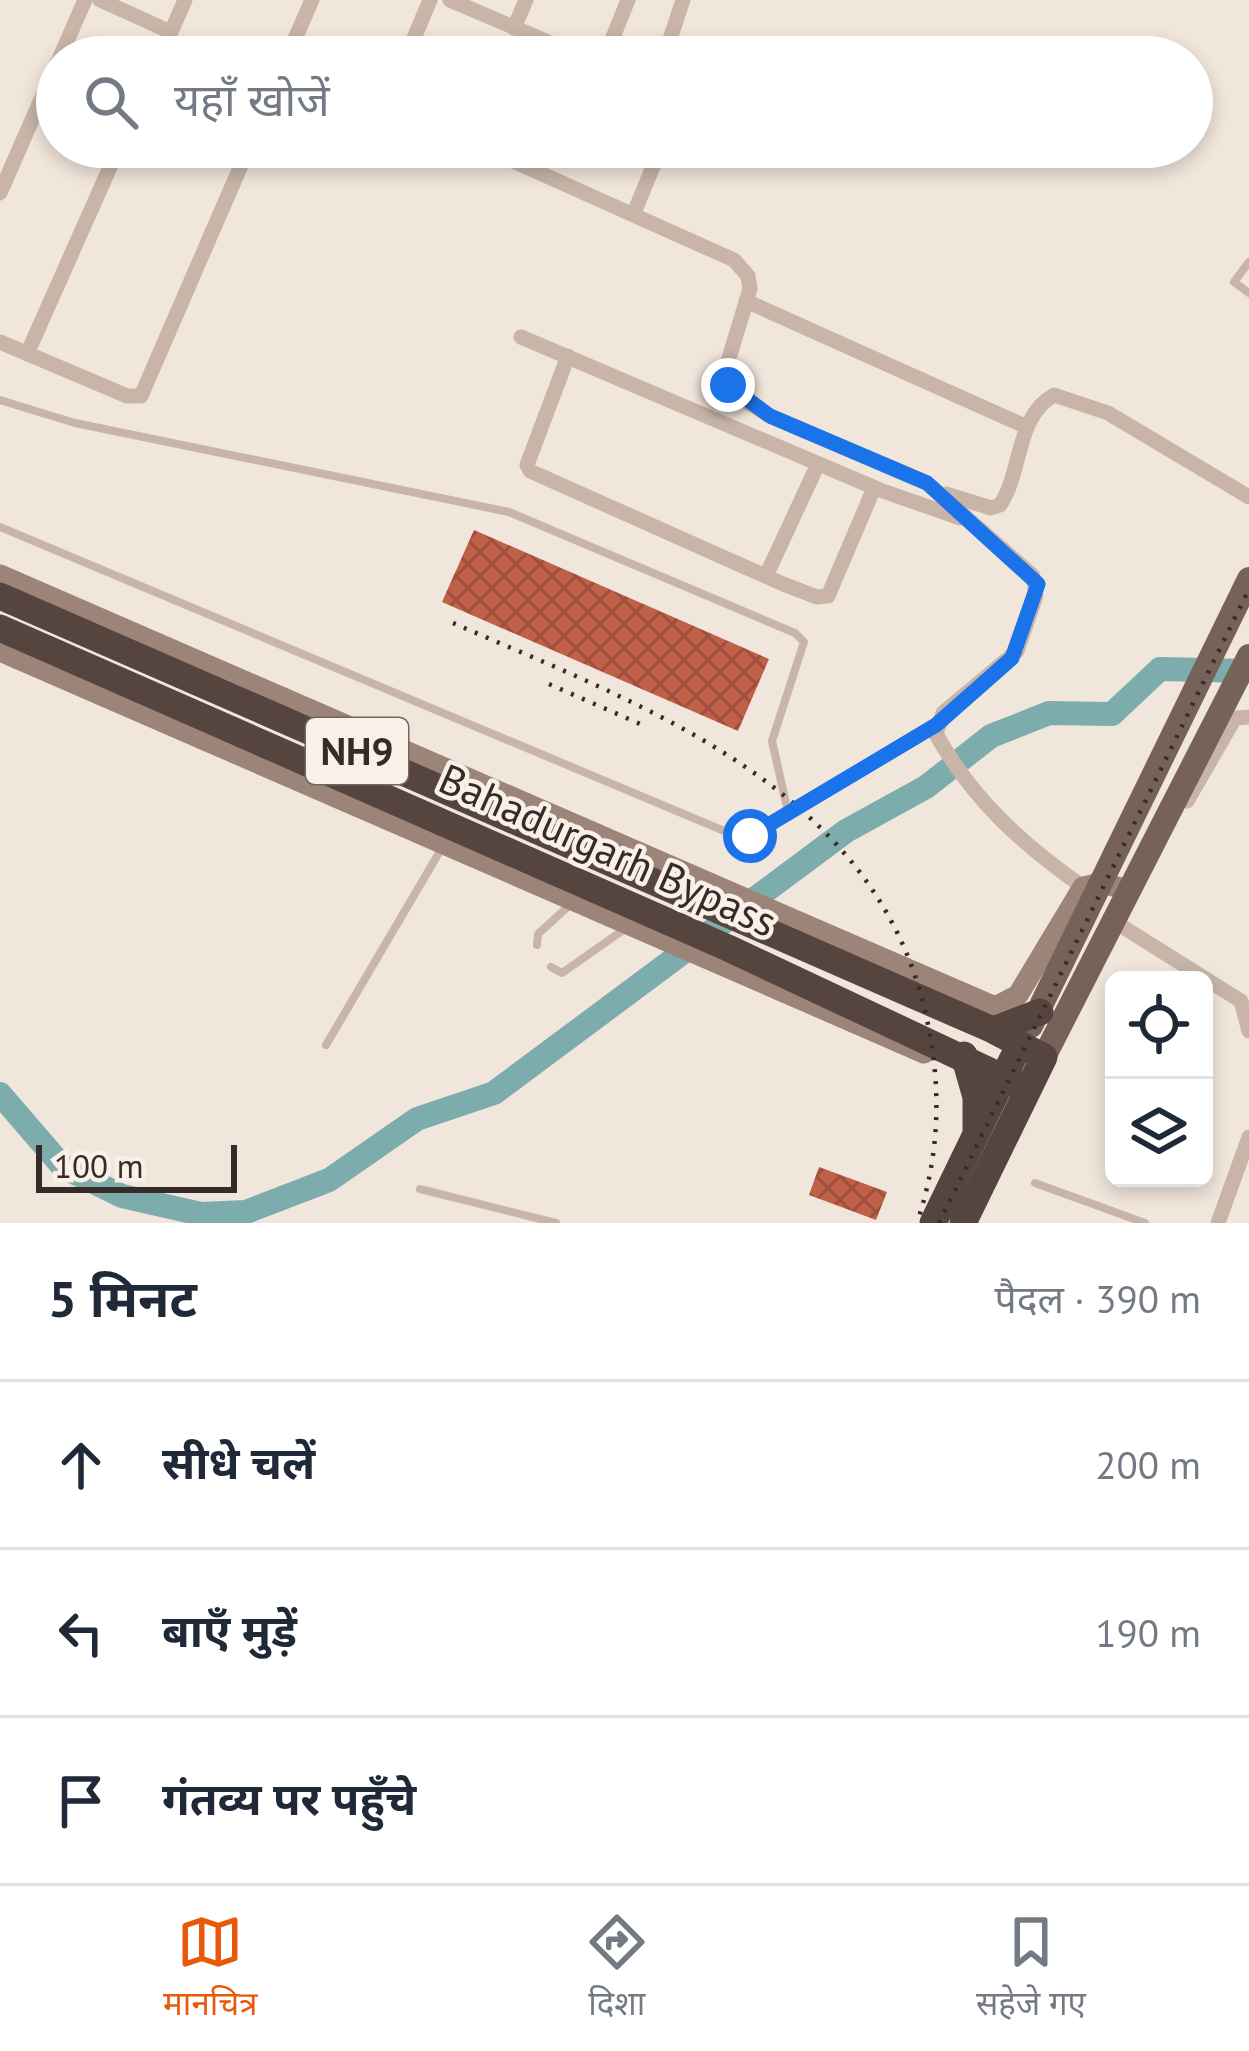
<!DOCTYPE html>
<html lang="hi">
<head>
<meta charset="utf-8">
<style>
  body { margin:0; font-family:"PT Sans","Noto Sans Devanagari",sans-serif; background:#f6f6f7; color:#1f2937 }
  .controls { position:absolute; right:36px; bottom:36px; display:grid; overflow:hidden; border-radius:18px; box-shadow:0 6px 18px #0003 }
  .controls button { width:108px; height:108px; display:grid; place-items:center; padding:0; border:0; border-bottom:3px solid #e0e1e3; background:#fff; color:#1f2937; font:60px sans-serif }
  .scale { position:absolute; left:36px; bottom:30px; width:201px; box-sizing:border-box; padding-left:12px; border:6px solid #362b28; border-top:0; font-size:33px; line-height:42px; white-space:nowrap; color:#362b28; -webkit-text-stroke:9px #f9f0e8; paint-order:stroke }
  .stop { position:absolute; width:36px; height:36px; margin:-27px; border:9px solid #1a73e8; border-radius:50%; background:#fff }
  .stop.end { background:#1a73e8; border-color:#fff; box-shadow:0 3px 12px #0008 }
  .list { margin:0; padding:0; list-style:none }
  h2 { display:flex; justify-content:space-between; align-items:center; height:156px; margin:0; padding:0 48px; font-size:51px }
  h2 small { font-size:39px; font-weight:400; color:#747a83 }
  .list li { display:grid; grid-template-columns:78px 1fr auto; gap:36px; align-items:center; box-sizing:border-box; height:168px; padding:0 48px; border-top:3px solid #e0e1e3 }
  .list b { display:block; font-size:45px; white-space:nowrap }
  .list em { font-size:39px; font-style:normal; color:#747a83 }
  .icon { flex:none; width:66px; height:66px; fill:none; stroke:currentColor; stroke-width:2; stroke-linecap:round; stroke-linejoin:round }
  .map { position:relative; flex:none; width:1249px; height:1223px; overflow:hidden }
  .search { position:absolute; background:#fff; box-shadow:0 6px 18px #0003; left:36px; right:36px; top:36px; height:132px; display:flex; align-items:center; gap:30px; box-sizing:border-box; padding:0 42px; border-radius:66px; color:#747a83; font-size:45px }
  .sheet { height:660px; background:#fff }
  nav { display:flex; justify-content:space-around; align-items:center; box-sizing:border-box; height:168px; border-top:3px solid #e0e1e3; background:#fff; font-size:33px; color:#747a83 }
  nav a { display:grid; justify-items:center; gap:6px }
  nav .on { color:#ea580c }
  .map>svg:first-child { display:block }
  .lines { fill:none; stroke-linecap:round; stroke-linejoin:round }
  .river { stroke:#7cadac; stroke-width:24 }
  .building { fill:url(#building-cross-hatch) }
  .lane { stroke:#c8b5a8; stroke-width:8 }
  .street { stroke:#c8b5a8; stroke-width:15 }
  .secondary { stroke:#9c8479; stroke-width:21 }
  .primary { stroke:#77625a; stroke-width:24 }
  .highway { stroke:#56453f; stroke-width:27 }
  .rail { stroke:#362b28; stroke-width:4.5; stroke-dasharray:3 9; stroke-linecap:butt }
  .route { stroke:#1a73e8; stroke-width:15 }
  .labels { text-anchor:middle; stroke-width:9; stroke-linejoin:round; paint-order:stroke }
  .shield { fill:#f9f0e8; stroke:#706662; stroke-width:3 }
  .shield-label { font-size:39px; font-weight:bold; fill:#362b28 }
  .street-label { font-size:42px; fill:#362b28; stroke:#f9f0e8 }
</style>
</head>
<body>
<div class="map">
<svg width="1249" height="1223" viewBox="0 0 1249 1223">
  <defs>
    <pattern id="building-cross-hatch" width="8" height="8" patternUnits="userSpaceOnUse" patternTransform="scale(3)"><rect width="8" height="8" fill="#c16049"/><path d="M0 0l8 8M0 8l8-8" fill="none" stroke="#9e4f3d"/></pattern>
  </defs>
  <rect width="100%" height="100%" fill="#f1e6dc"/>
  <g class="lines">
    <!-- river -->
    <path class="river" d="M0,1094L63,1167L122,1196L201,1214L246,1212L329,1180L417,1119L494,1093L846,831L926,787L991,736L1049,713L1112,714L1160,669L1249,671"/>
  </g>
  <!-- building -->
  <path class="building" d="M474,530L769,659L738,731L442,602Z
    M819,1167L887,1192L876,1220L809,1195Z"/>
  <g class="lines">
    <!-- lane -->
    <path class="lane" d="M1249,262L1234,282L1249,293
      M0,400L75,423L509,512L795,633L804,642L772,741L788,812
      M0,527L741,838L934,726
      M537,945L538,934L572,903
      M551,967L562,973L626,928
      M326,1045L443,846
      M1035,1183L1145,1223
      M420,1189L556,1223"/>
    <!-- street -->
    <path class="street" d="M100,0L171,32
      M450,0L583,57
      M514,28L526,0
      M60,57L85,0
      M160,57L185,0
      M287,57L312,0
      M406,57L430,0
      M605,57L628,0
      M664,57L683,0
      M482,147L734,260L748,276L750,289L726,368L734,394L770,416L927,483L1033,576L1036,596L1017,651L943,713L936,734C972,799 1023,845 1083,887
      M0,193L57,63
      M634,213L661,147
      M746,301L1027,427
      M521,337L880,490L960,518
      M0,342L127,396H141L249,147
      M27,354L119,147
      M568,356L527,465L530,471L783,584L817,597L828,596L874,488
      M946,494L991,508L1000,505C1023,471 1015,417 1054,395L1108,413L1249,497
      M766,576L818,464
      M1187,801L1235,718L1249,717
      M1115,922L1241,1001L1249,1031
      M1218,1223L1249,1137"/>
    <!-- secondary -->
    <path class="secondary" d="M0,575L995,1007L1018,995L1083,887L1101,883L1129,890
      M0,651L924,1053"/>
    <!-- primary -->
    <path class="primary" d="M1031,1026L1249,579
      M1044,1057L1249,656"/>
    <!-- highway -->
    <path class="highway" d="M0,596L993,1030L1044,1057L963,1223
      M0,628L728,948L1028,1089
      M993,1030L1040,1012
      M964,1055L976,1097V1132
      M933,1223L1013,1058"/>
    <!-- rail -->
    <path class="rail" d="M453,623C644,706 875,787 926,1015C942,1086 940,1154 917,1223
      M549,684L647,727
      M939,1223L1249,589"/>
  </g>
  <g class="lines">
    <!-- route -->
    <path class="route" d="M728,385L770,416L927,483L1038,584L1012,658L936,725L750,836"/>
  </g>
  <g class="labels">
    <!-- shield labels -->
    <rect class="shield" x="306" y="718" width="102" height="66" rx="9"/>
    <g class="shield-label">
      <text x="357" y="765">NH9</text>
    </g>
    <!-- street labels -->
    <g class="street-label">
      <text transform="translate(608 850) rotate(24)" y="15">Bahadurgarh Bypass</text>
    </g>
  </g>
</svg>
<div class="controls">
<button><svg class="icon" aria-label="locate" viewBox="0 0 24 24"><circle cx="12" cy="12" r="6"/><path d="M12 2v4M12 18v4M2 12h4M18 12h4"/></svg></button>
<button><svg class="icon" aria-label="layers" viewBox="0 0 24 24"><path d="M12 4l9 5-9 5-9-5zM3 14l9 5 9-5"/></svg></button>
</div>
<div class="scale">100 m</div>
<div class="stop" style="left:750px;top:836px"></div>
<div class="stop end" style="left:728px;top:385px"></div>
<div class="search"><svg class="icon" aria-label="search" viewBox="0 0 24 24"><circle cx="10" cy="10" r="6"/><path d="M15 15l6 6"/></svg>यहाँ खोजें</div>
</div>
<section class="sheet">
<h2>5 मिनट<small>पैदल · 390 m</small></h2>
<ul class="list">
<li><svg class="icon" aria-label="ahead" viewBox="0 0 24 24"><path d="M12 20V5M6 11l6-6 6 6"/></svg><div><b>सीधे चलें</b></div><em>200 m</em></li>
<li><svg class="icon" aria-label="left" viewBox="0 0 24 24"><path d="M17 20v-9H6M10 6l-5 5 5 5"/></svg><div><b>बाएँ मुड़ें</b></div><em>190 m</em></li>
<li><svg class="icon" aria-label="arrive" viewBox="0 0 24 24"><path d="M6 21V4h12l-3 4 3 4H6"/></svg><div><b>गंतव्य पर पहुँचे</b></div></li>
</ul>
</section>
<nav>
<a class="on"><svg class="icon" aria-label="map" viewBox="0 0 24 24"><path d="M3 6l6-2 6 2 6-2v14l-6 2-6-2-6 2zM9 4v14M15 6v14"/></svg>मानचित्र</a>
<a><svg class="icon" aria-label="directions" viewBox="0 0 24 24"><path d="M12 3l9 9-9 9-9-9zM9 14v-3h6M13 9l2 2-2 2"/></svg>दिशा</a>
<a><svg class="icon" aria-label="saved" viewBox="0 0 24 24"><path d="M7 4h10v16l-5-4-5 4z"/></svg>सहेजे गए</a>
</nav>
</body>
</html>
